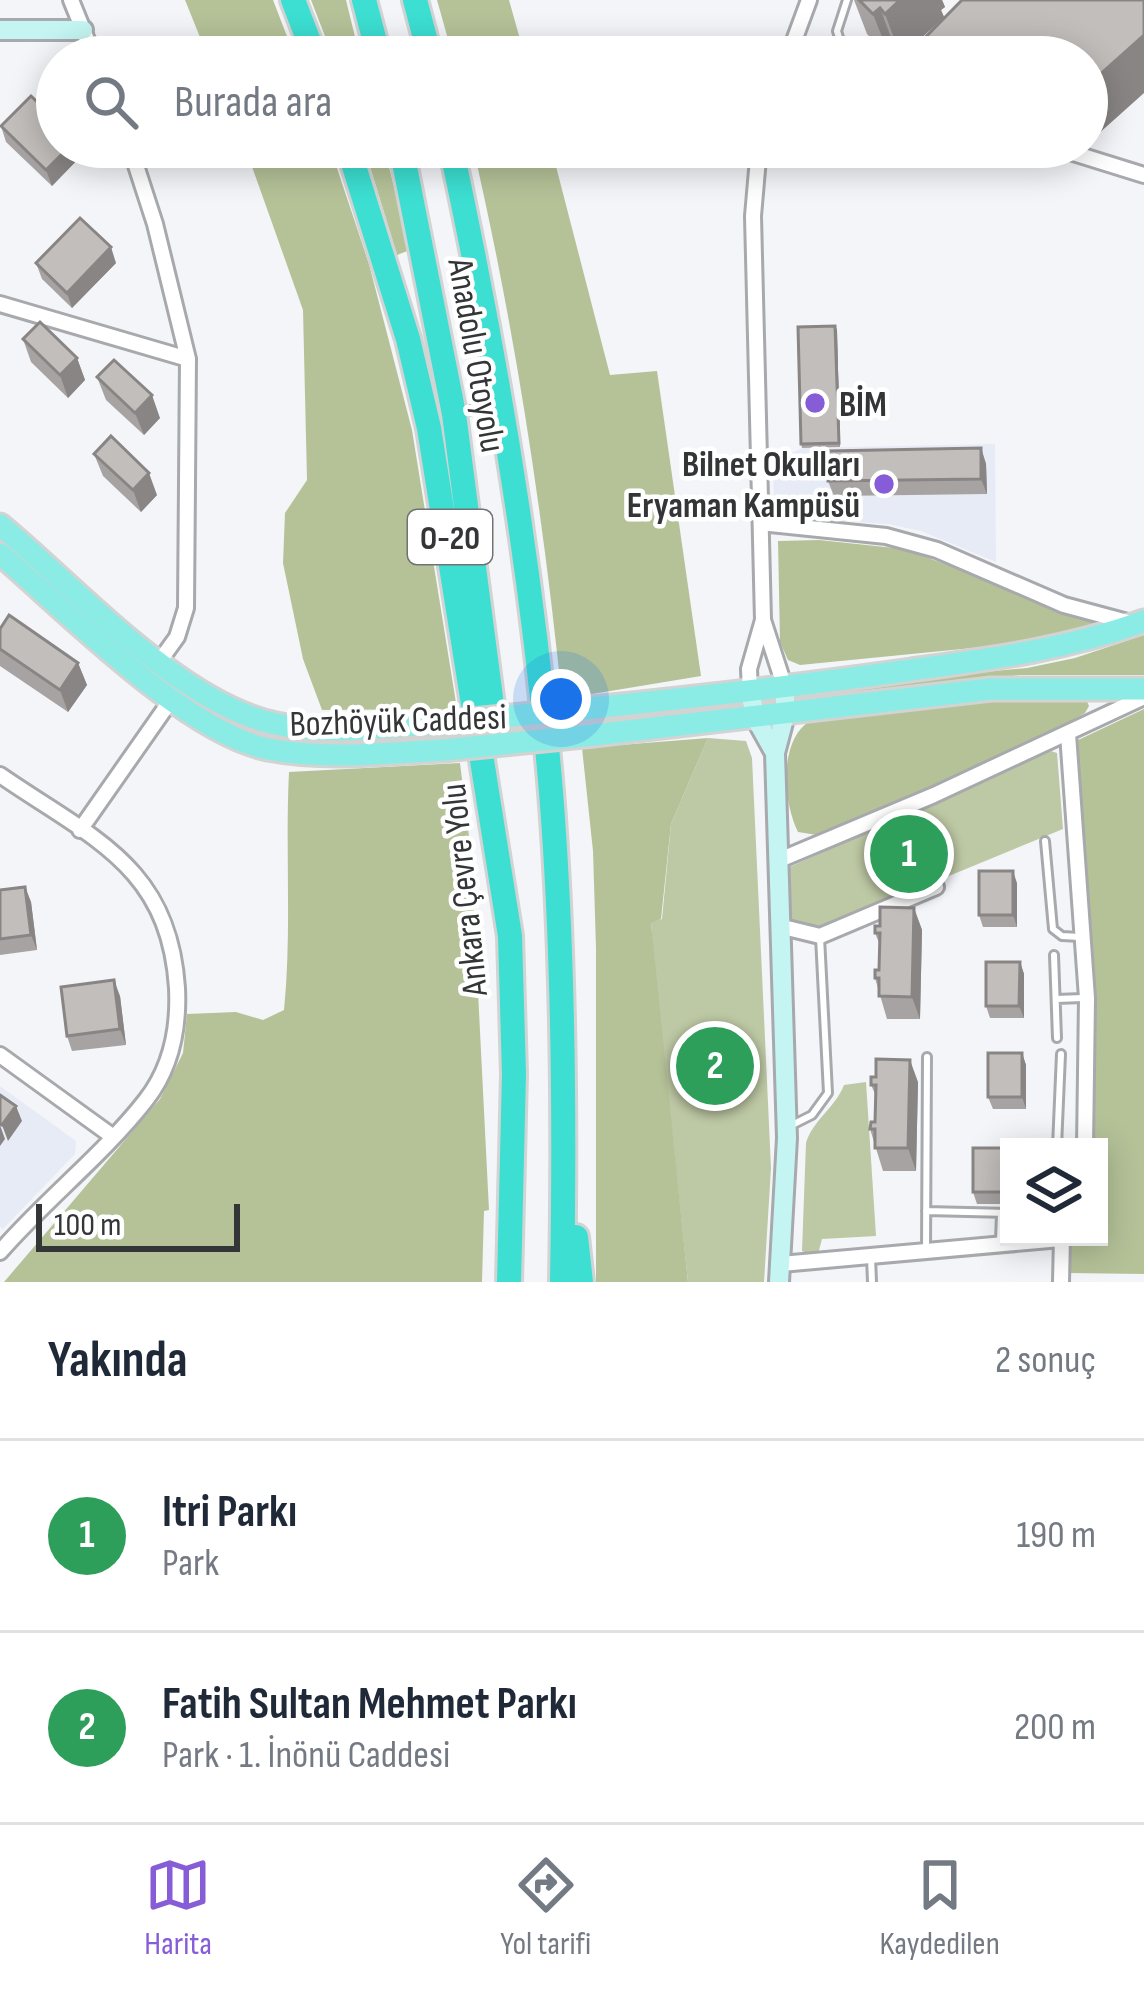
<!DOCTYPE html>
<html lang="tr">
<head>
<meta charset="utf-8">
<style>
  body { margin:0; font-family:"Sofia Sans Condensed",sans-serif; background:#f6f6f7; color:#1f2937 }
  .controls { position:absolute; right:36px; bottom:36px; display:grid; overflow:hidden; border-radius:0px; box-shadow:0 6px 30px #0003 }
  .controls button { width:108px; height:108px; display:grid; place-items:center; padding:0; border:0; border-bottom:3px solid #e0e1e3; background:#fff; color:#1f2937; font:60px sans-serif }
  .scale { position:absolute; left:36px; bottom:30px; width:204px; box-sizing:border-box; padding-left:12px; border:6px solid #343536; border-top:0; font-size:33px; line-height:42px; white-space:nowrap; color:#343536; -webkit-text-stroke:9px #fff; paint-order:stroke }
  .you { position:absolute; left:561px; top:699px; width:42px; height:42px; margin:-30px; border:9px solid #fff; border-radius:50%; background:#1a73e8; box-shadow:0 0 0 18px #1a73e833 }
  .badge { display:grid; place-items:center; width:78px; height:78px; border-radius:50%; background:#875dd7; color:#fff; font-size:39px; font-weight:700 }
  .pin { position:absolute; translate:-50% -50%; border:6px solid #fff; box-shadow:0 3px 12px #0006 }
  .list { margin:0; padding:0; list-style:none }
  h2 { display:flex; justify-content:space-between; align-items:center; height:156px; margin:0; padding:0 48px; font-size:51px }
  h2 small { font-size:39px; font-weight:400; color:#747a83 }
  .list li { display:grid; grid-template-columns:78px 1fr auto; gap:36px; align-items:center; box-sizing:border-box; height:192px; padding:0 48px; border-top:3px solid #e0e1e3 }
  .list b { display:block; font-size:45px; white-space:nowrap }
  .list p { margin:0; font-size:39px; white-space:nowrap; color:#747a83 }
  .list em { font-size:39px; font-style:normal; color:#747a83 }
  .icon { flex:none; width:66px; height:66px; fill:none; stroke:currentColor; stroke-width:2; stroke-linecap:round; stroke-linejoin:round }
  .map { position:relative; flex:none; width:1144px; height:1282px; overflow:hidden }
  .search { position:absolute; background:#fff; box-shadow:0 6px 30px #0003; left:36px; right:36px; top:36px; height:132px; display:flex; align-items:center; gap:30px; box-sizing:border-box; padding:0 42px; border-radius:66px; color:#747a83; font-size:45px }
  .sheet { height:540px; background:#fff }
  nav { display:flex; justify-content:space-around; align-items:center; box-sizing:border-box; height:168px; border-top:3px solid #e0e1e3; background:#fff; font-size:33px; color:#747a83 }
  nav a { display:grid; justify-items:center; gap:6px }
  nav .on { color:#875dd7 }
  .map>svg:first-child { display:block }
  .built { fill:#e7ebf6 }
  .green { fill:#bdc8a4 }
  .forest { fill:#b5c298 }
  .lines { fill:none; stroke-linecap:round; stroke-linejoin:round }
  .lane-casing { stroke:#a7a9ac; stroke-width:12 }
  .street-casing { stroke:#a7a9ac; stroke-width:20 }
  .secondary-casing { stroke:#a7a9ac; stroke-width:24 }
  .primary-casing { stroke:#d2d3d3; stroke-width:27 }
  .highway-casing { stroke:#d2d3d3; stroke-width:30 }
  .lane { stroke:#fff; stroke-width:6 }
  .street { stroke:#fff; stroke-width:14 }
  .secondary { stroke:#c4f5f2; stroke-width:18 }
  .primary { stroke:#8aece4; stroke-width:21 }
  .highway { stroke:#3cdfd2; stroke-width:24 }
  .primary-bridge-casing { stroke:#d2d3d3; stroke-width:27; stroke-linecap:butt }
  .primary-bridge { stroke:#8aece4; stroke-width:21 }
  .wall { fill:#a7a3a2 }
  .shaded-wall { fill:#888584 }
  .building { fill:#c2bebc; stroke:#888584; stroke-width:3 }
  .poi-dot { fill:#875dd7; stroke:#fff; stroke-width:4.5 }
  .labels { text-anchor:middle; stroke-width:9; stroke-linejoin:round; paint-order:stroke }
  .shield { fill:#fff; stroke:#717272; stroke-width:3 }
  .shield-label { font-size:33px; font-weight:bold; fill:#343536 }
  .street-label { font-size:36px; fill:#343536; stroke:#fff }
  .poi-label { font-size:36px; font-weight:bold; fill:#343536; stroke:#fff; text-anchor:start }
</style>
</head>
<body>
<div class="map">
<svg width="1144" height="1282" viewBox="0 0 1144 1282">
  <rect width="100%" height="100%" fill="#f4f5f9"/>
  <!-- built -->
  <path class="built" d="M995,444L996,562L921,531L888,524L802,519L774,506L773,461L803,448Z
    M0,1086L76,1141L75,1154L3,1229L0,1227Z"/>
  <!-- green -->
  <path class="green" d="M735,697L737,710L587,725V717Z
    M708,738L746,741L752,758L771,1168L764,1282H688L654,964L651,922L662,919L671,824Z
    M1051,751L1057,753L1063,829L813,932L788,919L785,869Z
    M866,1082L876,1236L822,1239L818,1254L811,1255L802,1251L806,1143C813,1120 835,1108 844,1085Z"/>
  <!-- forest -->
  <path class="forest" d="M185,0H273L295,57H208Z
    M311,0H346L360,57H333Z
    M437,0H509L525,57H453Z
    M245,147H330L369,264L412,430L457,709L322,710L303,659L283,563L285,513L307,480L303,310Z
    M364,147H384L410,250L397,255Z
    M473,147H551L610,375L657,371L701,676L562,699C543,514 515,329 473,147Z
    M819,540L904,549L1002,585L1044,605L1107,624L1022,643L800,665L788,660L780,642L778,541Z
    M1144,635V675H1019L795,703L793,690L1027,668L1075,658Z
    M1002,694L1086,699L1089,706L1085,713L1041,739L817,835L798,832C783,802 778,740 811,720Z
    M1144,709V1274L1068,1273L1070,1237H1099V1147H1088L1092,935L1076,741Z
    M708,738L671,824L661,919L651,923L688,1282H596V948L593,851L582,748Z
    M460,763L471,853L489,1210L484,1211L482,1282H4L160,1099L183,1053L187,1014L236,1012L263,1020L284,1010C292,931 285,852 289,772Z"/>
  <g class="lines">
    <!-- lane casing -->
    <g class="lane-casing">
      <path id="lane" d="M847,0L837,31L841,44L874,57
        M458,413L492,406
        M1045,841L1053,929L1062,936L1080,937
        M1054,955L1057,1038
        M1056,999L1083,998
        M790,1126L812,1115L828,1093L820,937
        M1057,1147L1061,1054
        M926,1211L1009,1213
        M1000,1241L1001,1214
        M926,1251L927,1057
        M871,1257L872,1282"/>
    </g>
    <!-- street casing -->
    <g class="street-casing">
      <path id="street" d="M71,0L94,57
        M788,57L809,0
        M130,147L155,224L188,359L186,608L177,637L159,662
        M759,147L753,216L763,620
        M1054,147L1144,175
        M0,304L188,359
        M761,523L886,536L937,550L1064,605L1131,623
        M750,692L749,669L763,620L785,688
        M1068,734L1087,998L1085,1147
        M0,775C91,838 169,865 177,988C179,1029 171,1068 146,1100C103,1155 46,1199 0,1252
        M80,830L171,700
        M777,861L934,795L1144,697
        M779,926L820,936L936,887
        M0,1055L112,1136
        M781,1264L1061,1239
        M1061,1282L1062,1237"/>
    </g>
    <!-- secondary casing -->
    <g class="secondary-casing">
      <path id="secondary" d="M0,30H83
        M750,692L756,719L775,753
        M779,1282L787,1138L775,753L785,715V688"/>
    </g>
    <!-- primary casing -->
    <g class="primary-casing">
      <path id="primary" d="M0,525C76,588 180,704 276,724C329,736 388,726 442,723
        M0,554C67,611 185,732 268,749C326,760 386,753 444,750
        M592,708C699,697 805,685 911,670C991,659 1068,649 1144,621
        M593,735L991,689H1144"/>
    </g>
    <!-- highway casing -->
    <g class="highway-casing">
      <path id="highway" d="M293,0L315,57
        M364,0L379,57
        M415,0L430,57
        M348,147L408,339L429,428L510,936L514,1074L509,1282
        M401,147L454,414L496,736
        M451,147C497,360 533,575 551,792C564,955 565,1119 562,1282
        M576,1237L581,1282"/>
    </g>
    <!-- lane -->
    <use href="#lane" class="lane"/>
    <!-- street -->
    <use href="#street" class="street"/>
    <!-- secondary -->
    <use href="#secondary" class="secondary"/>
    <!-- primary -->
    <use href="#primary" class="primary"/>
    <!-- highway -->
    <use href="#highway" class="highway"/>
    <!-- primary-bridge casing -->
    <g class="primary-bridge-casing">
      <path id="primary-bridge" d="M442,723L592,708
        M444,750L593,735"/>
    </g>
    <!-- primary-bridge -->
    <use href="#primary-bridge" class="primary-bridge"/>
  </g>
  <!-- wall -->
  <path class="wall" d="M854,0H942L945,7L941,10L944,17L901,57L896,51L888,57L867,34Z
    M1,126L82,155L52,186L6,142Z
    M36,263H116L72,308L42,279Z
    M837,330L840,447L802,448L801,444Z
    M23,339L77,358L85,380L68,398L31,362Z
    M97,377L160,418L144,435L106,400Z
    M981,448L986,464L987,494L834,496L828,481Z
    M94,454L157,495L141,512L103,476Z
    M0,629L78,663L87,685L68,712L0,666Z
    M1017,883V927H983L979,915Z
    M25,887L31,902L37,950L0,955V890Z
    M914,908L922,930L920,1019H887L875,978L879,970L880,945L875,933L880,926Z
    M1020,962L1024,974V1018H990L986,1006Z
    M120,996L126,1045L72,1051L67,1036Z
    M1022,1053L1026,1065V1109H993L988,1097Z
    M918,1082L916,1171H883L870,1129L875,1122L876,1096L871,1085Z
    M1009,1155V1204H977L973,1192Z"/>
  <!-- shaded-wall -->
  <path class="shaded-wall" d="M900,0H942L945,7L941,10L944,17L901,57L885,14Z
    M880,8L896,51L890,57L873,14Z
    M1144,35V93L1087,144V86Z
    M69,147H79L82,155L52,186L46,170Z
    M111,247L116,263L72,308L67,293Z
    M835,326L837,330L840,447L839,443Z
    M77,358L85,380L68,398L60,375Z
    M152,395L160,418L144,435L135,413Z
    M981,448L986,464L987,494L981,479Z
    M149,473L157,495L141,512L133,490Z
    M78,663L87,685L68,712L60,690Z
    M1013,871L1017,883V927L1013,915Z
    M25,887L31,902L37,950L31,935Z
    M914,908L922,930L920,1019L912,997Z
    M1020,962L1024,974V1018L1019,1006Z
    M114,980L120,996L126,1045L120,1029Z
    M1022,1053L1026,1065V1109L1022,1097Z
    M910,1060L918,1082L916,1171L908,1148Z
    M16,1106L22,1121L8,1141L2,1125Z
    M0,1125L5,1139L0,1146Z
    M1007,1148L1009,1155V1199L1006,1192Z"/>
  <!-- building -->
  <path class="building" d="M859,0H900L885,14L880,8L873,14Z
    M962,0H1144V35L1087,86V57H916L908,55Z
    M31,96L57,121V147H69L46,170L1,126Z
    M80,218L111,247L67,293L36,263Z
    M40,322L77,358L60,375L23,339Z
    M835,326L839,443L801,444L798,327Z
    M114,360L152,395L135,413L97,377Z
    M111,436L149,473L133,490L94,454Z
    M981,448V479L828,481V451Z
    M9,615L78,663L60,690L0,649V629Z
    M979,871H1013V915H979Z
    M25,887L31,935L0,939V890Z
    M880,907L914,908L912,997L879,996V978H875V970H879L880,933H875V926H880Z
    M986,962H1020L1019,1006H986Z
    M114,980L120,1029L67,1036L61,987Z
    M988,1053H1022V1097H988Z
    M876,1059L910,1060L908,1148H875V1129H870L871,1122H875L876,1085H871V1077H876Z
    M0,1095L16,1106L2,1125L0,1124Z
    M973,1148H1007L1006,1192H973Z"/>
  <!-- markers -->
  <g class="poi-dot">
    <circle cx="815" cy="403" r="12"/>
    <circle cx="884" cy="484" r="12"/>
  </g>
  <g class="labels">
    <!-- shield labels -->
    <rect class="shield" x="408" y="510" width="84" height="54" rx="9"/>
    <g class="shield-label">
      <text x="450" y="549">O-20</text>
    </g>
    <!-- street labels -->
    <g class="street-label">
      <text transform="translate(478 355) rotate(80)" y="13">Anadolu Otoyolu</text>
      <text transform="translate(398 719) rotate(-2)" y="13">Bozhöyük Caddesi</text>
      <text transform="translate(463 890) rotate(-96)" y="13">Ankara Çevre Yolu</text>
    </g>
    <!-- poi labels -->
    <g class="poi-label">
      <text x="839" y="416">BİM</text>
      <text x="860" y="476" text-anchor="end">Bilnet Okulları<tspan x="860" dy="41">Eryaman Kampüsü</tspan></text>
    </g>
  </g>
</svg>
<div class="controls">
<button><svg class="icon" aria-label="layers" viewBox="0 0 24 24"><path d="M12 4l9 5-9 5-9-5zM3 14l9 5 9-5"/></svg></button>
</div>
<div class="scale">100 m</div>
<div class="you"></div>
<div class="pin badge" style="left:909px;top:854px;background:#2e9e5b">1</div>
<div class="pin badge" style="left:715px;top:1066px;background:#2e9e5b">2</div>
<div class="search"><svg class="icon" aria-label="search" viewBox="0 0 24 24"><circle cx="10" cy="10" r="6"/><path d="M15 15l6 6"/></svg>Burada ara</div>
</div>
<section class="sheet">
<h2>Yakında<small>2 sonuç</small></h2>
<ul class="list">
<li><span class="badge" style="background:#2e9e5b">1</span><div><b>Itri Parkı</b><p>Park</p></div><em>190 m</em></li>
<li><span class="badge" style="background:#2e9e5b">2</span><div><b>Fatih Sultan Mehmet Parkı</b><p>Park · 1. İnönü Caddesi</p></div><em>200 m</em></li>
</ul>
</section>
<nav>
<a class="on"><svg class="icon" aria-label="map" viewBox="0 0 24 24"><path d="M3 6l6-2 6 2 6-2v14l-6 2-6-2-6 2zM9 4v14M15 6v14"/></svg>Harita</a>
<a><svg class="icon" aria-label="directions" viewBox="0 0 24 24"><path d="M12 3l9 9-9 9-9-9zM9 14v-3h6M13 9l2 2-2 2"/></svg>Yol tarifi</a>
<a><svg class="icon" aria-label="saved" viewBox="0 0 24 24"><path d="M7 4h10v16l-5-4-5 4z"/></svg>Kaydedilen</a>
</nav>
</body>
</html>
